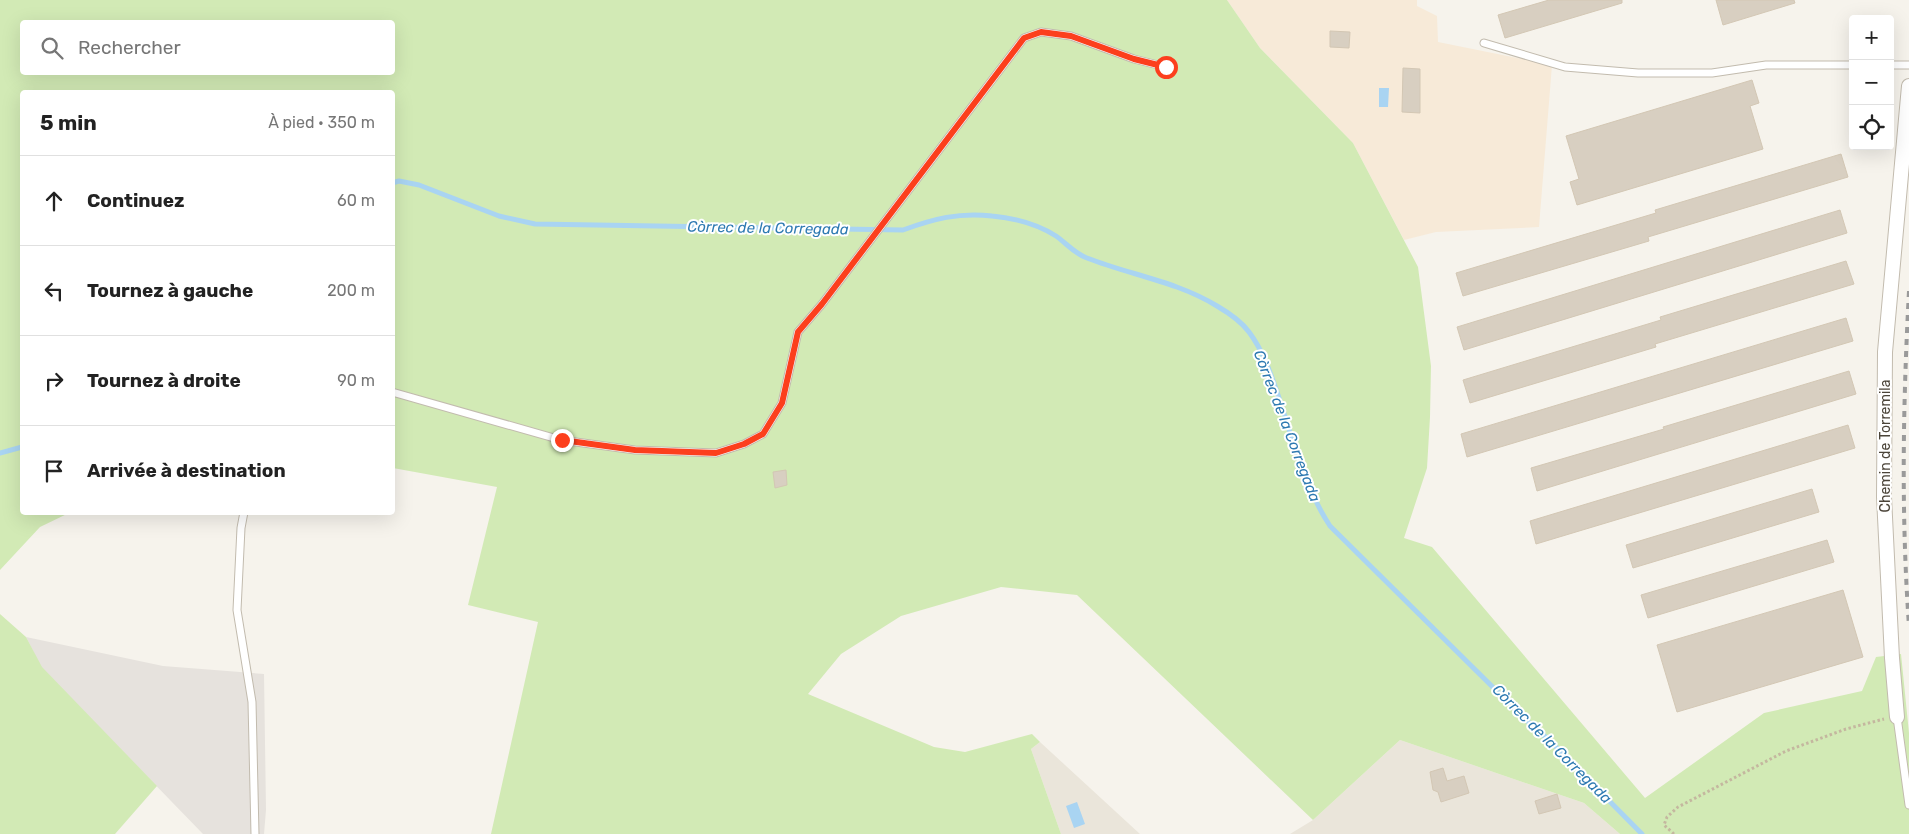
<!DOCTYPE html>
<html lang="fr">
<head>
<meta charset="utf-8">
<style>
  body { margin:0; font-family:Rubik,sans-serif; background:#f6f6f6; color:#222 }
  .controls { position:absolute; right:15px; top:15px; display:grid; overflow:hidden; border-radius:5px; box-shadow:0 5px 20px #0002 }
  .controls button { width:45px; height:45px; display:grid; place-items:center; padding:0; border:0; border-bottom:1px solid #e0e0e0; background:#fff; color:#222; font:25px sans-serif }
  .stop { position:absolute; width:15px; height:15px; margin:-11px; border:4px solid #fc3f1d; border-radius:50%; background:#fff }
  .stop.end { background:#fc3f1d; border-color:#fff; box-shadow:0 1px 5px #0008 }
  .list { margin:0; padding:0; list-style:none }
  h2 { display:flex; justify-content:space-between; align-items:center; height:65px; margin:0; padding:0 20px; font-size:21px }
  h2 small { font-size:16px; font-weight:400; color:#767676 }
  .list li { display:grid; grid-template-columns:32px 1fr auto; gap:15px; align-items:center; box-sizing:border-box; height:90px; padding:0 20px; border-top:1px solid #e0e0e0 }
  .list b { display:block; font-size:19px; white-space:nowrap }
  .list em { font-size:16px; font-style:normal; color:#767676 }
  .icon { flex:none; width:28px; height:28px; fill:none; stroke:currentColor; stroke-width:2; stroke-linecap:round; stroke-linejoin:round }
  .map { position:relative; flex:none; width:1909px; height:834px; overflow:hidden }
  .search { position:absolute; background:#fff; box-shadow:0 5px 20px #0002; left:20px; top:20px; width:375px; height:55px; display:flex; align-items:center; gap:12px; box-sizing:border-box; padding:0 18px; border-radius:5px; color:#767676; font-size:19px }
  .panel { position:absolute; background:#fff; box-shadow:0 5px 20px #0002; left:20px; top:90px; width:375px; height:425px; border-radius:5px }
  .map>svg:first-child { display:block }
  .residential { fill:#eae5da }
  .commercial { fill:#f7ead8 }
  .industrial { fill:#e6e2dd }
  .green { fill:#d2eab5; fill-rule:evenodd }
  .water { fill:#a9d4f2 }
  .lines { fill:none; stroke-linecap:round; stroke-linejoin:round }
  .stream { stroke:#a9d4f2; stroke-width:5 }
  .building { fill:#d8cfc1; stroke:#d3c7b4 }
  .lane-casing { stroke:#c2bbae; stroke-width:9 }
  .street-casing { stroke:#c2bbae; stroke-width:16 }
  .path { stroke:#c4b79f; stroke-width:3; stroke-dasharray:2.5 2.5; stroke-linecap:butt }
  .lane { stroke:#fff; stroke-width:7 }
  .street { stroke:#fff; stroke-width:14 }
  .rail { stroke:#9a9a9a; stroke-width:4; stroke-dasharray:6 6; stroke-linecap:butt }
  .route { stroke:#fc3f1d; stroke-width:6 }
  .labels { text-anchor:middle; stroke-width:4; stroke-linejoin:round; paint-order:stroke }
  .street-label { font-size:14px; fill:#4b4439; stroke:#fff }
  .water-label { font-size:15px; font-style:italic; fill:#2e7ab2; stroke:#fff }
</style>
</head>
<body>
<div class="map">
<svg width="1909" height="834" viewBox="0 0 1909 834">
  <rect width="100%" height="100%" fill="#f6f3ec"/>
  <!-- residential -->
  <path class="residential" d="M1400,740L1584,803L1620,834H1290L1313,820Z
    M1040,742L1140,834H1061L1031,749Z"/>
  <!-- commercial -->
  <path class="commercial" d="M1227,0H1417V6L1437,16L1438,42L1552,65L1539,227L1436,232L1404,240L1353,143L1260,48Z"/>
  <!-- industrial -->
  <path class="industrial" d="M26,637L163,666L264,674L266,810L264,834H203L41,667Z"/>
  <!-- green -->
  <path class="green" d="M0,0H1227L1260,48L1353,143L1418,267L1431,366L1430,417L1427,468L1404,538L1432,547L1645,798L1764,713L1862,691L1876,657L1901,654L1909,733V834H1620L1584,803L1400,740L1313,820L1077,595L1001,587L901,616L841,654L808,694L934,747L965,752L1032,734L1040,742L1031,749L1061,834H491L538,622L468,605L497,487L393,468L392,92H22V512L69,513L40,527L0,570ZM22,22H392V72H22Z
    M0,614L26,637L42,667L157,786L115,834H0Z"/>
  <!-- water -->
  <path class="water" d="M1379,88H1389L1388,107H1379Z
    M1077,802L1085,824L1074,828L1066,806Z"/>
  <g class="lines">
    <!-- stream -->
    <path class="stream" d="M392,183L399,181L419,185L499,216L535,224L903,230C933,219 959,212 992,216C1014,218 1037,224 1056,236C1066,243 1075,254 1087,258C1130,275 1176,281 1217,306C1229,313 1241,321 1249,332C1264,352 1272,377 1280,401C1294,444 1305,488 1330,526L1525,719L1550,741L1642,834
      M0,453L22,447"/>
  </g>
  <!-- building -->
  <path class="building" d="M1549,0H1622V3L1505,38L1498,15Z
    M1716,0H1794L1795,3L1723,25Z
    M1330,31L1350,32L1349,48L1330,47Z
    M1403,68L1420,69V113L1402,112Z
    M1752,80L1759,103L1750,106L1763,149L1577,205L1570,182L1579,179L1566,136Z
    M1841,154L1848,177L1648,237L1649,241L1463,296L1456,273L1656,213L1655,210Z
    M1840,210L1847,233L1464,350L1457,327Z
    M1846,261L1854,284L1655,344L1656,347L1470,403L1463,380L1661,320L1660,317Z
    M1846,318L1853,341L1467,457L1461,434Z
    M1849,371L1856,394L1537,491L1531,468L1664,429L1663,427Z
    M1848,425L1855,448L1536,544L1530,521Z
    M786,470L787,485L775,488L773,472Z
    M1812,489L1819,512L1633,568L1626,545Z
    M1827,540L1834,562L1648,618L1641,595Z
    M1843,590L1863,657L1677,712L1657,645Z
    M1443,768L1447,781L1464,776L1469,793L1441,802L1438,792L1433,790L1430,772Z
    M1557,794L1561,808L1539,814L1535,801Z"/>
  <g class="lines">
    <!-- lane casing -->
    <g class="lane-casing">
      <path id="lane" d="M1484,43L1565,67L1638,73H1712L1766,65H1853
        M1890,65H1909
        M392,392L561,440L635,450L716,453L744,444L763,434L782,403L798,332L822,304L1024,38L1041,32L1071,36L1134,59L1166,67
        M244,512L241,528L237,610L252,702L255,834
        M1897,717L1909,805"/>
    </g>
    <!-- street casing -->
    <g class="street-casing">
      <path id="street" d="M1897,717L1892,658L1884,497L1885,352L1909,86"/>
    </g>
    <!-- path -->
    <path class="path" d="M1674,834L1664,825L1667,817L1678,807L1786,751L1846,729L1884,719"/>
    <!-- lane -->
    <use href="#lane" class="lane"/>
    <!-- street -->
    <use href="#street" class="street"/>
    <!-- rail -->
    <path class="rail" d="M1909,291C1903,403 1901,514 1909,626"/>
  </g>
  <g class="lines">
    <!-- route -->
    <path class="route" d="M562,440L635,450L716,453L744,444L763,434L782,403L798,332L822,304L1024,38L1041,32L1071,36L1134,59L1166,67"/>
  </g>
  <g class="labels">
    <!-- street labels -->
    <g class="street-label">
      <text transform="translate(1885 446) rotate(-90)" y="5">Chemin de Torremila</text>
    </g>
    <!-- water labels -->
    <g class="water-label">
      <text transform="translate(768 228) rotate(1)" y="5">Còrrec de la Corregada</text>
      <text transform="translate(1287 426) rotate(69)" y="5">Còrrec de la Corregada</text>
      <text transform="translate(1552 744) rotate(45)" y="5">Còrrec de la Corregada</text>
    </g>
  </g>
</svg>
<div class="controls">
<button>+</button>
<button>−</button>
<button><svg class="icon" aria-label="locate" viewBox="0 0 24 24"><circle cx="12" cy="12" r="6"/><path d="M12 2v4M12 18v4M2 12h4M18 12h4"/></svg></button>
</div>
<div class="stop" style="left:1166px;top:67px"></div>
<div class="stop end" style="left:562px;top:440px"></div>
<div class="search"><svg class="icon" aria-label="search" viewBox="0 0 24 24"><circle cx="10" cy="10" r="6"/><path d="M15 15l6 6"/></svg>Rechercher</div>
<section class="panel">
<h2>5 min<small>À pied · 350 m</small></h2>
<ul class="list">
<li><svg class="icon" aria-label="ahead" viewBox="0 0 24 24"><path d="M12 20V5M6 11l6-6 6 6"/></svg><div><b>Continuez</b></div><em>60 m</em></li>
<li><svg class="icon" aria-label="left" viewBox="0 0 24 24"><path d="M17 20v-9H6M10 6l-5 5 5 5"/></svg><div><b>Tournez à gauche</b></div><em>200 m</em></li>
<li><svg class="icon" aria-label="right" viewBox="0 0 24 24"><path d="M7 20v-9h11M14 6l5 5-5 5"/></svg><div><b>Tournez à droite</b></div><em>90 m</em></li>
<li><svg class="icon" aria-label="arrive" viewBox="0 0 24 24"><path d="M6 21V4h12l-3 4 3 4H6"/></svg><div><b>Arrivée à destination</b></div></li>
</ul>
</section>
</div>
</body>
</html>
